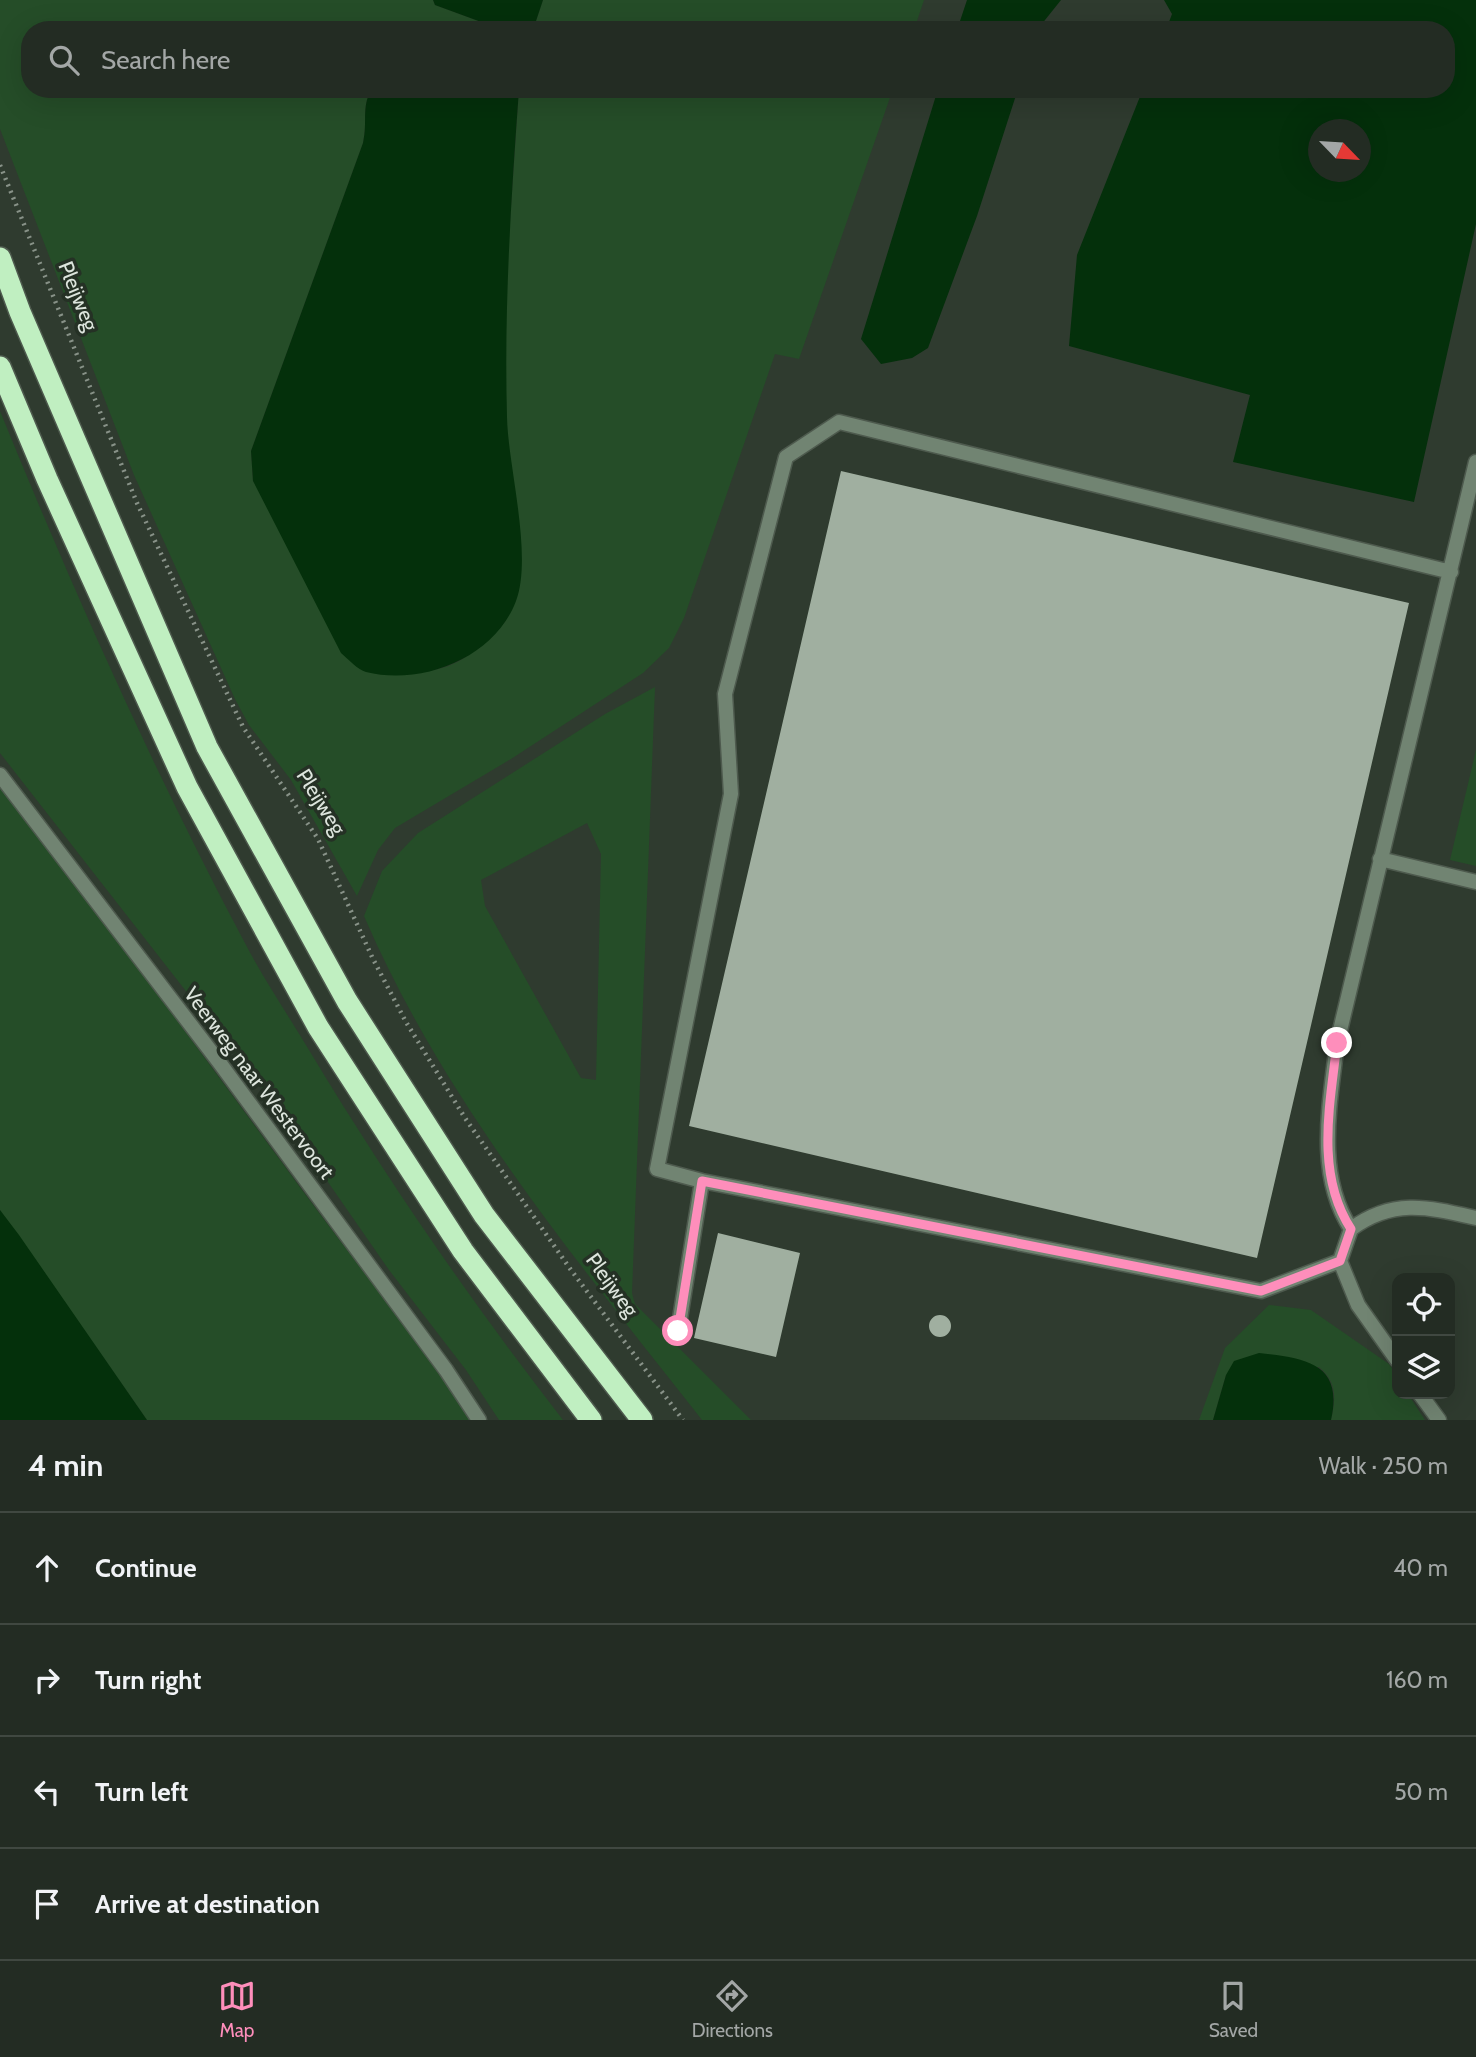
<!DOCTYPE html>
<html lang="en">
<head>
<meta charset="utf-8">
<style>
  body { margin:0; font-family:Cabin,sans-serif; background:#2b342b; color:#f1f3f6 }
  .controls { position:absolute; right:21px; bottom:21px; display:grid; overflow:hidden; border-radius:14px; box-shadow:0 7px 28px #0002 }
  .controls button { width:63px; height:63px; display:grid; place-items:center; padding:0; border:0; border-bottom:2px solid #404841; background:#232c23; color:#f1f3f6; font:35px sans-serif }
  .compass { position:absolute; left:1308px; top:119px; width:63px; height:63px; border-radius:50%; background:#232c23; box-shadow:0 7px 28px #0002; rotate:115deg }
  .stop { position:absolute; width:21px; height:21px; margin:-16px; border:5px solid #fe8ebb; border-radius:50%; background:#fff }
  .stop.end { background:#fe8ebb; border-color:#fff; box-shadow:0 2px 7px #0008 }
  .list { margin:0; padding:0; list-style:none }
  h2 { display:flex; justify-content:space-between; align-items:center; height:91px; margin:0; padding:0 28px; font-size:30px }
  h2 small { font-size:23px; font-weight:400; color:#a3a7a6 }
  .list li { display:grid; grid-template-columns:46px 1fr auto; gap:21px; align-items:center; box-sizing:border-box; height:112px; padding:0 28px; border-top:2px solid #404841 }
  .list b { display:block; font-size:26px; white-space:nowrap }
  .list em { font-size:23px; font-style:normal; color:#a3a7a6 }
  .icon { flex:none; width:38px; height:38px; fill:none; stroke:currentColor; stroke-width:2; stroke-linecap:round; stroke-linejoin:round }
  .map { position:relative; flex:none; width:1476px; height:1420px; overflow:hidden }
  .search { position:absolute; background:#232c23; box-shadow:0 7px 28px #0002; left:21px; right:21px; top:21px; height:77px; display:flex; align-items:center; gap:18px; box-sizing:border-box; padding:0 24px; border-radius:28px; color:#a3a7a6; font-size:26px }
  .sheet { height:539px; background:#232c23 }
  nav { display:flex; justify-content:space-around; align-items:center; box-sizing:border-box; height:98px; border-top:2px solid #404841; background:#232c23; font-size:19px; color:#a3a7a6 }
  nav a { display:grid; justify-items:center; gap:4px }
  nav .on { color:#fe8ebb }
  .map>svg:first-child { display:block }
  .green { fill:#254d28; fill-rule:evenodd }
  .water { fill:#04300b; fill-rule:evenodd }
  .building { fill:#a0afa0 }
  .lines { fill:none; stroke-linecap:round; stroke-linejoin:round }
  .lane-casing { stroke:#4e5a4e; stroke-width:17 }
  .street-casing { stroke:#4e5a4e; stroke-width:17 }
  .highway-casing { stroke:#4e5a4e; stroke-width:24 }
  .path { stroke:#889288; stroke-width:4.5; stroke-dasharray:2 5; stroke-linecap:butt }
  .lane { stroke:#718472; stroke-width:14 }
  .street { stroke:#718472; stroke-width:14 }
  .highway { stroke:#c0efc1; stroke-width:21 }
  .route { stroke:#fe8ebb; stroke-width:9 }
  .labels { text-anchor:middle; stroke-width:7; stroke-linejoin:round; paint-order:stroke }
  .street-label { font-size:21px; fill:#dde5dd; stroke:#253125 }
</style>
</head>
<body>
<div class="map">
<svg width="1476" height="1420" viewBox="0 0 1476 1420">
  <rect width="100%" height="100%" fill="#2f3b2f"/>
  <!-- green -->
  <path class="green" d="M0,0H433L435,5L503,30H30V89H371C361,111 368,119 363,143L251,451L253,481L400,675C458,669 464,662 505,622L506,281L519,89H893L799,359L775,354L684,618L669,648L643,673L511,759L395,828L378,850L357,896L291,780L249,725L235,699L134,475L0,129Z
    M543,0H924L914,30H533Z
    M0,411C74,593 154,772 246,945C265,981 288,1015 309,1050C386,1178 471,1302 563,1420H499L466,1370L389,1270L271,1100L0,753Z
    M655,687L632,1293L635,1304L751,1420H702C578,1262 444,1102 364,916L382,871L418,833L605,714ZM587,823L601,854L596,1080L581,1078L485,906L481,880Z
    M1476,750V866L1450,860Z
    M0,788C96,910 188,1035 280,1160C343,1247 411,1330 471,1420H147L0,1210Z
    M1269,1305L1311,1310L1389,1364L1397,1376V1394H1408L1425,1420H1331C1336,1398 1337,1382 1319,1367L1226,1375L1213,1420H1199L1225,1348Z"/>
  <!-- water -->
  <path class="water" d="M433,0H543L533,30H503L435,5Z
    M967,0H1061L1037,30H957Z
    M1164,0H1476V224L1414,502L1233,462L1250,395L1069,346L1077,255L1143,89H1446V30H1166L1172,14ZM1318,130H1360V172H1318Z
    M371,89H519C511,199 504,307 507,417C508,467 533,555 516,601C495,657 423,686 366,672C358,670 348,659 341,653L253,481L251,451L363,143C368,119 361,111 371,89Z
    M938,89H1018L977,216L928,348L912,358L881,364L861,339Z
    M0,1210L19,1235L147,1420H0Z
    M1259,1353C1305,1358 1344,1363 1331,1420H1213L1226,1375L1234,1361Z"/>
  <!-- building -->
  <path class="building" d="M841,471L1409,603L1257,1258L689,1126Z
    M718,1233L800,1253L776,1357L694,1338Z
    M929 1326a11 11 0 1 1 22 0a11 11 0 1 1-22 0Z"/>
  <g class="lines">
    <!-- lane casing -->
    <g class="lane-casing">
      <path id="lane" d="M0,775L219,1062L446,1370L479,1420"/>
    </g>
    <!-- street casing -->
    <g class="street-casing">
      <path id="street" d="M1380,859L1476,882
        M1351,1229C1393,1198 1428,1207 1476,1218
        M1340,1261L1261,1291L702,1181L657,1169L731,794L725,694L786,457L839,422L1451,572
        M678,1331L702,1181
        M1397,1360L1358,1305L1340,1261L1351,1229C1315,1174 1330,1104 1337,1043L1476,462
        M1420,1394L1439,1420"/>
    </g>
    <!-- highway casing -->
    <g class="highway-casing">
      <path id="highway" d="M0,258L20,312L207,747L347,1001L484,1215L642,1420
        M0,367L47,479L187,787L318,1027L463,1251L591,1420"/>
    </g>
    <!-- path -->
    <path class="path" d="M0,165L137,503L243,727L318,839L373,959L406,1022L465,1118L571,1270L683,1420"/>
    <!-- lane -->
    <use href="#lane" class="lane"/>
    <!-- street -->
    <use href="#street" class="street"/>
    <!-- highway -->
    <use href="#highway" class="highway"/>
  </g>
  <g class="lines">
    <!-- route -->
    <path class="route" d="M678,1331L702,1181L1261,1291L1340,1261L1351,1229C1315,1174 1330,1105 1337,1043"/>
  </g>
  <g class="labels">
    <!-- street labels -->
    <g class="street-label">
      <text transform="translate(78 296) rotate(68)" y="7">Pleijweg</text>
      <text transform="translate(321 802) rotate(58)" y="7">Pleijweg</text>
      <text transform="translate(259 1083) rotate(53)" y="7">Veerweg naar Westervoort</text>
      <text transform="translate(612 1285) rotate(54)" y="7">Pleijweg</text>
    </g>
  </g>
</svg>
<div class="controls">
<button><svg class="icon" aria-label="locate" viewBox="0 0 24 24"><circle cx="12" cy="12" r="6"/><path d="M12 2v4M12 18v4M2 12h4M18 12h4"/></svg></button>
<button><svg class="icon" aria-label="layers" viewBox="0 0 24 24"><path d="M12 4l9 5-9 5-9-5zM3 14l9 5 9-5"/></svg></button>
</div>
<svg class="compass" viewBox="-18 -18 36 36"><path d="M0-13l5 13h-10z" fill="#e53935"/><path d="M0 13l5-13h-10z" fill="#a3a7a6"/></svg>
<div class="stop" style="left:678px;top:1331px"></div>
<div class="stop end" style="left:1337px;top:1043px"></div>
<div class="search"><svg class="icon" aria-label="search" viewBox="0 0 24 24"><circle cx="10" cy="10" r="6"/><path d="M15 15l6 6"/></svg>Search here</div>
</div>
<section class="sheet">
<h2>4 min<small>Walk · 250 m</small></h2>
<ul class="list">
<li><svg class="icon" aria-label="ahead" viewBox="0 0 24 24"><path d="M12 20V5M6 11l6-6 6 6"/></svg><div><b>Continue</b></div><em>40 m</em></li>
<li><svg class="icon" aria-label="right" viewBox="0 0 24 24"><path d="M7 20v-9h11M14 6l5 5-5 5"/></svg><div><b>Turn right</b></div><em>160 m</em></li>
<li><svg class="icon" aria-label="left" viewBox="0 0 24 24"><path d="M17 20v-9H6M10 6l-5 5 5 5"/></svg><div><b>Turn left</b></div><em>50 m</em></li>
<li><svg class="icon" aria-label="arrive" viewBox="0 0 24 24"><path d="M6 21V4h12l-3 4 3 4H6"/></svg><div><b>Arrive at destination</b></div></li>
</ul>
</section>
<nav>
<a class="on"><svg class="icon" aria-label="map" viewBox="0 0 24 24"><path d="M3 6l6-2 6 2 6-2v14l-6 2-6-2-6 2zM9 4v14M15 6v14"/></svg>Map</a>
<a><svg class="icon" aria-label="directions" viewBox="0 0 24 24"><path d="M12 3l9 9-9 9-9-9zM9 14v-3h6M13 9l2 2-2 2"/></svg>Directions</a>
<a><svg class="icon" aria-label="saved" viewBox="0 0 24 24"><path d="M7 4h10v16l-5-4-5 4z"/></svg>Saved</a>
</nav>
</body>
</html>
